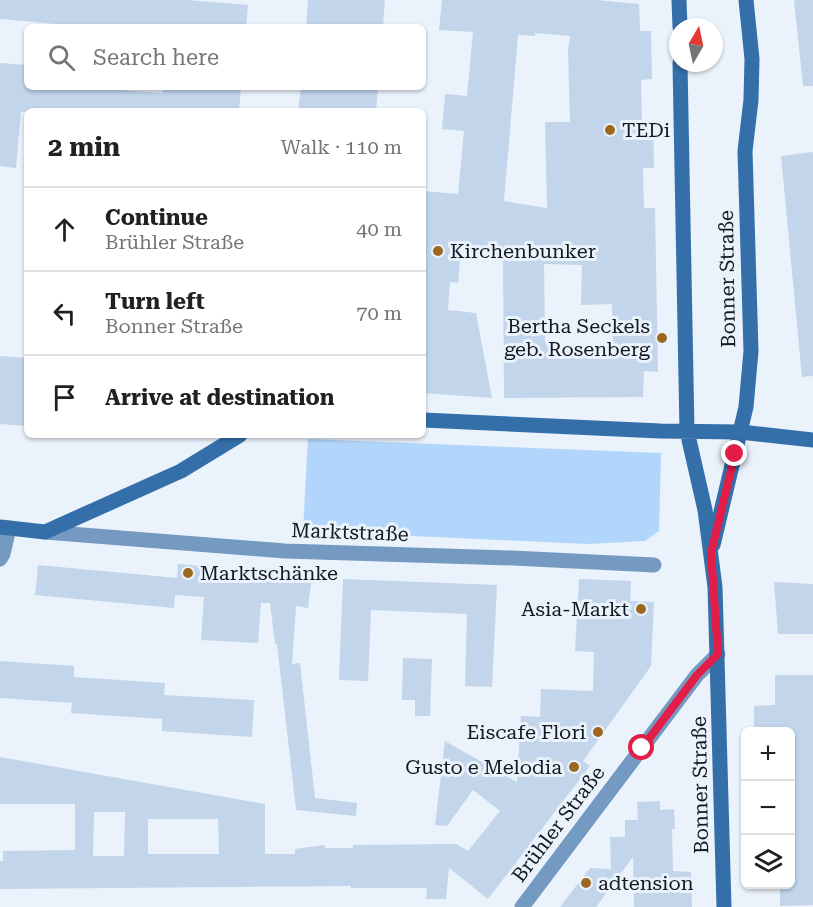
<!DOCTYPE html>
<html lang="en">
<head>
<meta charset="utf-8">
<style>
  body { margin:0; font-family:"Roboto Serif",serif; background:#f6f6f6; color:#202124 }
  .controls { position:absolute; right:18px; bottom:18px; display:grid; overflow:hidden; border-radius:9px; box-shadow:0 2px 4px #0004 }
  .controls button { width:54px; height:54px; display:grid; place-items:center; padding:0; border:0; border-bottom:2px solid #e0e0e0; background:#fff; color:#202124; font:30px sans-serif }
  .compass { position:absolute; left:669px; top:18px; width:54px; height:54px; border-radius:50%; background:#fff; box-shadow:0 2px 4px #0004; rotate:9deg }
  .stop { position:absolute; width:18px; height:18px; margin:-14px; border:4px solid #e11d48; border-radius:50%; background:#fff }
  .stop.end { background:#e11d48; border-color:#fff; box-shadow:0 2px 6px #0008 }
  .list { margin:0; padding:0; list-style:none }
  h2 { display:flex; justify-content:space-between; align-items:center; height:78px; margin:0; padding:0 24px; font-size:26px }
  h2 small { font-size:20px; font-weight:400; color:#757577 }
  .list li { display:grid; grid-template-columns:39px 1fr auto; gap:18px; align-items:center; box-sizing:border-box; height:84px; padding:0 24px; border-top:2px solid #e0e0e0 }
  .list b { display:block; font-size:22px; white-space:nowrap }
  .list p { margin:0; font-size:20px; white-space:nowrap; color:#757577 }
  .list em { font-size:20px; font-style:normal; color:#757577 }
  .icon { flex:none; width:33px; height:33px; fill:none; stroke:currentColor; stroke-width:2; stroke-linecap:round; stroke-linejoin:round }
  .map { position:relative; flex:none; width:813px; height:907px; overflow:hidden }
  .search { position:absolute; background:#fff; box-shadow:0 2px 4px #0004; left:24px; top:24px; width:402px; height:66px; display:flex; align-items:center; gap:15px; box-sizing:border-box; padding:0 21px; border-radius:9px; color:#757577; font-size:22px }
  .panel { position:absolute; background:#fff; box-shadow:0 2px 4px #0004; left:24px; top:108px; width:402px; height:330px; border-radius:9px }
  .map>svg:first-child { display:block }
  .green { fill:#b2d5fb }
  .building { fill:#c2d5eb; fill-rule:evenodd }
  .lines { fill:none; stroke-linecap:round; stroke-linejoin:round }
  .minor { stroke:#759ac2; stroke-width:15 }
  .tertiary { stroke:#759ac2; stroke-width:15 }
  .secondary { stroke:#356fa9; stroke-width:15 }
  .route { stroke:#e11d48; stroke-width:8 }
  .poi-dot { fill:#9b681e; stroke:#eaf2fb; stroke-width:2 }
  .labels { text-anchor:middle; stroke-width:6; stroke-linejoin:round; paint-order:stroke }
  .poi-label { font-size:20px; fill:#121920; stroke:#eaf2fb; text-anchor:start }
  .street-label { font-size:20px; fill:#121920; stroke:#eaf2fb }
</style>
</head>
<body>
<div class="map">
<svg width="813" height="907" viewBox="0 0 813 907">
  <rect width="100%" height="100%" fill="#eaf2fb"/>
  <!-- green -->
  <path class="green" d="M308,439L661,453L659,531L645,541L588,544L303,531Z"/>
  <!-- building -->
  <path class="building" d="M0,0H188L248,5L246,27H92L0,19Z
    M308,0H385L383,27H306Z
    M442,0H597L639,4L640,31H651L652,79L641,80L642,120H653L654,168H643L644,208H655L658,372L644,371L643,397L504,398L503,256L461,249L458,283L450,282L448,310L476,313L492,398L423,393V191L458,194L464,131L442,129L445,94L467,96L473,32L439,30ZM535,33L570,36L568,50L570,122H545L547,208L504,201L518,35L535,36ZM544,264L582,265L581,305L612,304L613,351H565L559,356L545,342Z
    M794,0H813V86H803Z
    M0,63L27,65V87H120V90L162,93V87H241L239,111L52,110L21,112L16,168L0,166Z
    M301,87H378L376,111H298Z
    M813,152V376L802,377L781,156Z
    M0,356L27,358V426L0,424Z
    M178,564L312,576L308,608L296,606L292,664L300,663L315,798L357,803L356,816L296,810L277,644H275L270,603H261L258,643L201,640L204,597L175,595L174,608L35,595L38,565L177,578Z
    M343,579L497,585L492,687L465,686L467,614L371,610L368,681L339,680Z
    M579,579L631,581L630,601L654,602L651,666L583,761L590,766L488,899L449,868L446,899H426L427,888H351V886L0,889V861H3V851L75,850V804H0V757L265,804V854H295V849L325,845V848H353V845L456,844L468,851L500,811L473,790L447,826L435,825L445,741L517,782L521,716L540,717L541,689L593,691L594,652L575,651ZM94,812H125L124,856H93ZM148,819H218L219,854H148Z
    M774,582L813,584V634H778Z
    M403,658L432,659L430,716H415V700H402Z
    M0,661L74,666V677L165,683L164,695L254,700L252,737L162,731V719L71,713L72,703L0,698Z
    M775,675H813V905L780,906V885H790V732H754V706L775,705Z
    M660,801V810L674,809L675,829H672L673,871L691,872L692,907H634L633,857L596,907H560L590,868L611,869L610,837H625V820H638L637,802Z"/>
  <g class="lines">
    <!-- minor -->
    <path class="minor" d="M45,532L285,551L513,558L654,565
      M0,559L3,554L9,528"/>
    <!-- tertiary -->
    <path class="tertiary" d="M522,907L697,675L718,654"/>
    <!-- secondary -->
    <path class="secondary" d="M679,0L680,27
      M680,63L687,431L705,510L715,587L724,907
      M423,420L660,431L740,432L813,440
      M0,527L45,532L181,471L240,435
      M713,545L746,407L751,351L745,151L751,100L752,59L746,0"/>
  </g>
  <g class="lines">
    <!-- route -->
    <path class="route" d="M642,748L697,675L718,654L711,553L735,454"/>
  </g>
  <!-- markers -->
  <g class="poi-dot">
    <circle cx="610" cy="130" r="6"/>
    <circle cx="438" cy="251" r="6"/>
    <circle cx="662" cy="338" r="6"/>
    <circle cx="188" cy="573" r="6"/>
    <circle cx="641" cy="609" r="6"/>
    <circle cx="598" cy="732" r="6"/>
    <circle cx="574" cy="767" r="6"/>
    <circle cx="586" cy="883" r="6"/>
  </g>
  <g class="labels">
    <!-- poi labels -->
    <g class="poi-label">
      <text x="622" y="137">TEDi</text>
      <text x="450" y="258">Kirchenbunker</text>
      <text x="650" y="333" text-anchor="end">Bertha Seckels<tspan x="650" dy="23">geb. Rosenberg</tspan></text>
      <text x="200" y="580">Marktschänke</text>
      <text x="629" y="616" text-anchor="end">Asia-Markt</text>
      <text x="586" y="739" text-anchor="end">Eiscafe Flori</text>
      <text x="562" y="774" text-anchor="end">Gusto e Melodia</text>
      <text x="598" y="890">adtension</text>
    </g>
    <!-- street labels -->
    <g class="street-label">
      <text transform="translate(727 279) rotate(-91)" y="7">Bonner Straße</text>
      <text transform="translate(350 532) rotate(2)" y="7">Marktstraße</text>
      <text transform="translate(700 785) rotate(-91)" y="7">Bonner Straße</text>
      <text transform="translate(558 824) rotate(-53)" y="7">Brühler Straße</text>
    </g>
  </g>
</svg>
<div class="controls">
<button>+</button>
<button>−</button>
<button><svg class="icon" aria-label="layers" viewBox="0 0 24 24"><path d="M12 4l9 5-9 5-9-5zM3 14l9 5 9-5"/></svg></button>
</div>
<svg class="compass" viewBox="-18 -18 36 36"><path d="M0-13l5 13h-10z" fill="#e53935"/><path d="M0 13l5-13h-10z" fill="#757577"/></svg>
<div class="stop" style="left:642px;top:748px"></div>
<div class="stop end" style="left:735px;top:454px"></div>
<div class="search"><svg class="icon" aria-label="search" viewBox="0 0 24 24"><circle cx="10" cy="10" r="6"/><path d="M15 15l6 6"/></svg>Search here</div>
<section class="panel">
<h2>2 min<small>Walk · 110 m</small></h2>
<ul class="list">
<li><svg class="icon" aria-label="ahead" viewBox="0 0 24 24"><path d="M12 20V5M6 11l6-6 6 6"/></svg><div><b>Continue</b><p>Brühler Straße</p></div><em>40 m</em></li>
<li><svg class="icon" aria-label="left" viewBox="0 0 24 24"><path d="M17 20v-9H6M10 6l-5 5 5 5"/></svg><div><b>Turn left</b><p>Bonner Straße</p></div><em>70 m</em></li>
<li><svg class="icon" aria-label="arrive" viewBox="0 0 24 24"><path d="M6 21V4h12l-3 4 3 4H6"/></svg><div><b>Arrive at destination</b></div></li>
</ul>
</section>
</div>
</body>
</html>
